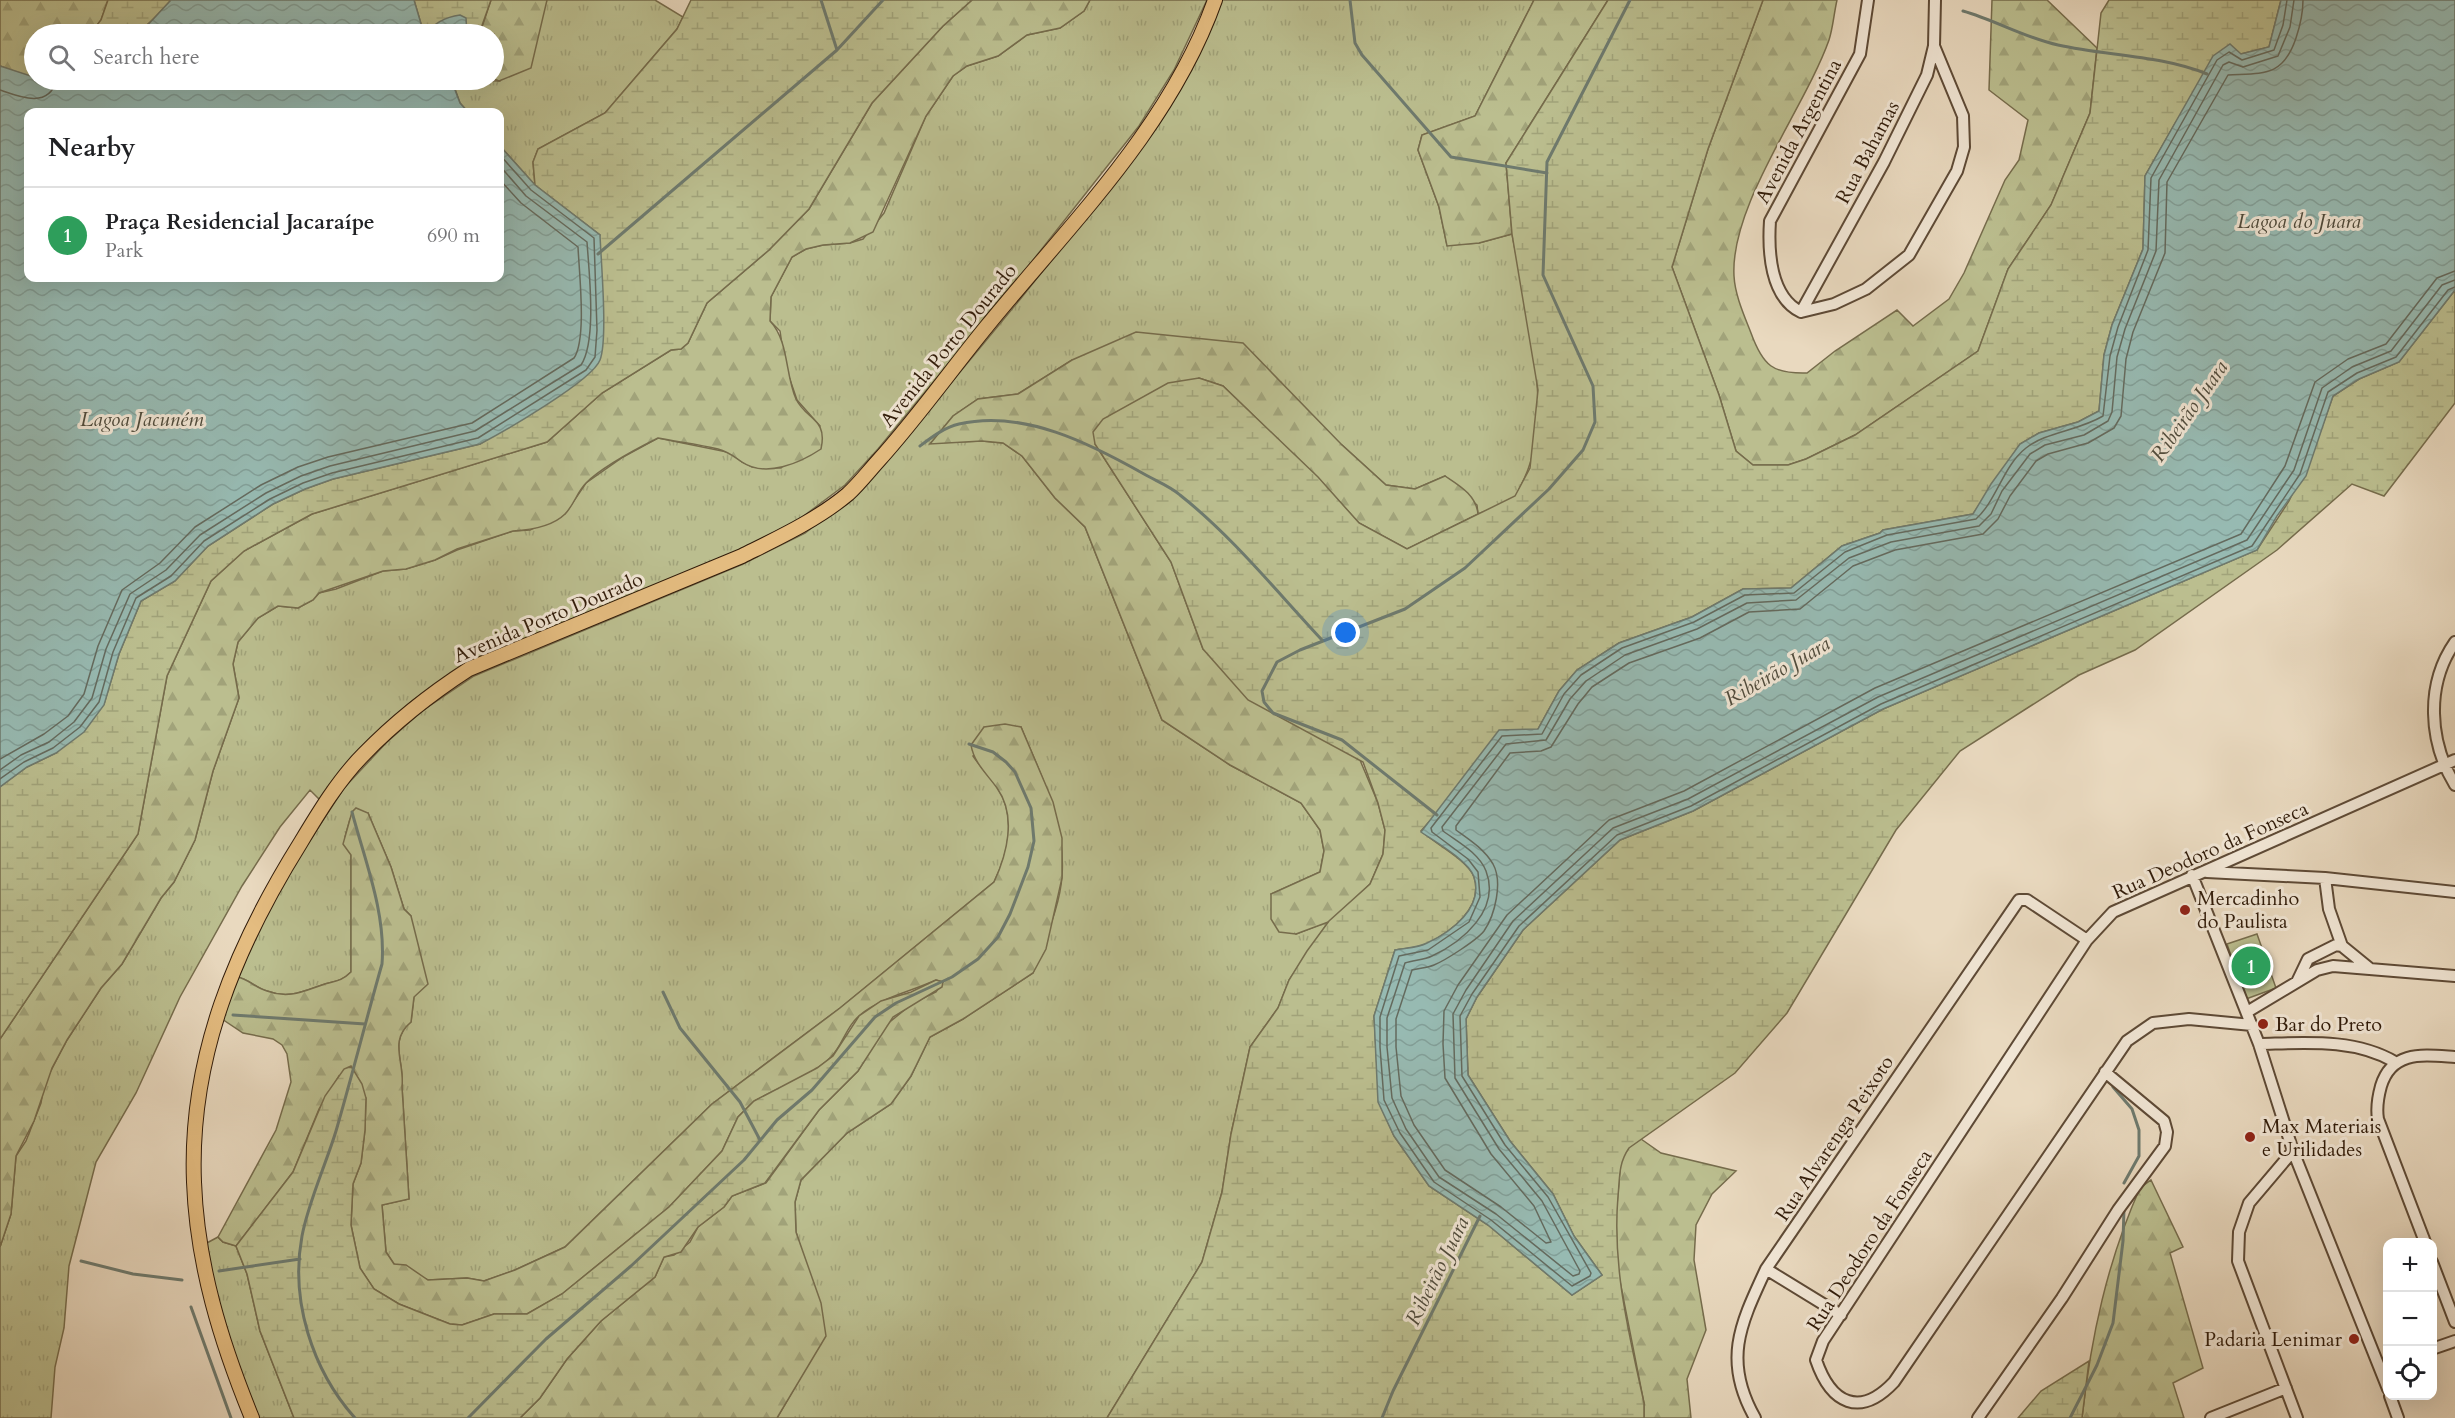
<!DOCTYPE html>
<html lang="en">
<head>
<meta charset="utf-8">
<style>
  body { margin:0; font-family:Cardo,serif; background:#f6f6f6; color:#202124 }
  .controls { position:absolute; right:18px; bottom:18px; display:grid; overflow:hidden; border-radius:12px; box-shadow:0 6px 24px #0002 }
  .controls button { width:54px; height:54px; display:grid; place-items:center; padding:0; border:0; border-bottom:2px solid #e0e0e0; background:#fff; color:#202124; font:30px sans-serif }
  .you { position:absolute; left:1346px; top:633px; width:21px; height:21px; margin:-15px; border:4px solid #fff; border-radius:50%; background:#1a73e8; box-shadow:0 0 0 9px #1a73e833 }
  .badge { display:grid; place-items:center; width:39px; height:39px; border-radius:50%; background:#b45309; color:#fff; font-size:20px; font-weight:700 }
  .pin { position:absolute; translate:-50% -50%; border:3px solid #fff; box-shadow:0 2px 6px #0006 }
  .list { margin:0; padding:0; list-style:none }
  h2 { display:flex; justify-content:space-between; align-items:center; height:78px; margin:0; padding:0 24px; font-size:26px }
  h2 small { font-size:20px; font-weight:400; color:#757577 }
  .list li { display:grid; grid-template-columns:39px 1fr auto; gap:18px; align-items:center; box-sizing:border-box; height:96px; padding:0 24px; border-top:2px solid #e0e0e0 }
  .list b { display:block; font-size:22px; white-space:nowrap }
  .list p { margin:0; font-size:20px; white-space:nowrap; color:#757577 }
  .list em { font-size:20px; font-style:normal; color:#757577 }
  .icon { flex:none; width:33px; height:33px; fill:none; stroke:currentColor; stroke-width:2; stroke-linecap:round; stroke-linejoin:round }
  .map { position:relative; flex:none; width:2455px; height:1418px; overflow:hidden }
  .search { position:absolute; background:#fff; box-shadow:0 6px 24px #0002; left:24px; top:24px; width:480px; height:66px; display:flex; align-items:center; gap:15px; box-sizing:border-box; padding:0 21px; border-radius:33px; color:#757577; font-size:22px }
  .panel { position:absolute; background:#fff; box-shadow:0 6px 24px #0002; left:24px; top:108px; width:480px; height:174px; border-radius:12px }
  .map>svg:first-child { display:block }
  .grass { fill:url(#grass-tufts); stroke:#766c4c; stroke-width:1.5 }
  .forest { fill:url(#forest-firs); stroke:#766c4c; stroke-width:1.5 }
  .wetland { fill:url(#wetland-marsh); stroke:#766c4c; stroke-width:1.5 }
  .park { fill:#bbbe8f; stroke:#766c4c; stroke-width:1.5 }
  .water { fill:url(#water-waves); stroke:#6e7a6e; stroke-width:1.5 }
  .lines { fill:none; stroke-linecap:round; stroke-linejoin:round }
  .shore { stroke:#646a5e; stroke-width:1.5 }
  .stream { stroke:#6e7a6e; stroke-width:3 }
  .minor-casing { stroke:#5e4a36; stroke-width:14 }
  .major-casing { stroke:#301b09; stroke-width:16 }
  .minor { stroke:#f1e6d5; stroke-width:10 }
  .major { stroke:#e4bc80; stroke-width:14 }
  .poi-dot { fill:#8f2418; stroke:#f1e6d5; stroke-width:2 }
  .labels { text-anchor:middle; stroke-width:6; stroke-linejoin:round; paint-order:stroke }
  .street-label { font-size:20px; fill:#301b09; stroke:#f1e6d5 }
  .poi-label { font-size:20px; fill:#301b09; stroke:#f1e6d5; text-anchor:start }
  .water-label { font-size:21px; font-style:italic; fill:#4f4b3c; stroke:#f1e6d5 }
</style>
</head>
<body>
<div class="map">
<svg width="2455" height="1418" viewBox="0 0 2455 1418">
  <defs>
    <pattern id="grass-tufts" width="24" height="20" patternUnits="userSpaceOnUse" patternTransform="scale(1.5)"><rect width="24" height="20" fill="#bbbe8f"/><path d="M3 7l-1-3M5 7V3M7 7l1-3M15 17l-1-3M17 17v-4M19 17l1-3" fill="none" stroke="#a1a37a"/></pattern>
    <pattern id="forest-firs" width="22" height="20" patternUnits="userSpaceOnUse" patternTransform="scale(1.5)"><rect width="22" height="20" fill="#bbbe8f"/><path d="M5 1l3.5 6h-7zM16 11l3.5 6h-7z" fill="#a1a37a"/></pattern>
    <pattern id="wetland-marsh" width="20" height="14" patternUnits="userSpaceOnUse" patternTransform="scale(1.5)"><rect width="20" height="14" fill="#bbbe8f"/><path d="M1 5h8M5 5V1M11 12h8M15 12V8" fill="none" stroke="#a1a37a"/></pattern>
    <pattern id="water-waves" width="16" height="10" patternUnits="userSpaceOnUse" patternTransform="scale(1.5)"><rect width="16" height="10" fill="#97bab2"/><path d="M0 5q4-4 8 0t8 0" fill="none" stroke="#829f98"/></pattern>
  </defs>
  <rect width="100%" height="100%" fill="#e9d9bf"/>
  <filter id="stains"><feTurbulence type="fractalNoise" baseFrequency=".00333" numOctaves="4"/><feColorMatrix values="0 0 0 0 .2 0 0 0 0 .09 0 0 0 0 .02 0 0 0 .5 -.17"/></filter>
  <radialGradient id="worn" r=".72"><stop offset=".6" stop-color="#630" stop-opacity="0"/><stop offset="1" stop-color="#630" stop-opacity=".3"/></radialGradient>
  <!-- grass -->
  <path class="grass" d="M547,0H655L683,17L677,29L605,113L538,149L533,162L535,185L500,146V112H468L460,103L455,89L463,80L500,81Z
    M1090,0H1207L1174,70L1139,126L1011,288L878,449L845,485L797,521L737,551L467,664L413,700L376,733L333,780L320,800L310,790L280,827L242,886L180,997L136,1093L96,1162L69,1266L64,1328L55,1367L51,1418H0V1247L11,1214L16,1156L26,1141L41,1103L44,1084L67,1040L101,988L122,964L161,898L174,882L195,840L213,771L239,698L233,664L238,642L258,618L278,606L298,608L313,600L319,593L336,589L383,571L406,569L435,560L457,550L513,531L530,530L565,514L586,483L623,457L658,438L732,453L742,462L752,467L781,468L820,426L797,400L785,365L780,331L770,321L771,297L792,257L806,249L823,245L850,243L863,239L884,213L926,116L953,76L967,66L998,56L1027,35L1060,28L1084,11Z
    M1221,0H1534L1475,116L1422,135L1418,150L1439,207L1447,245L1479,243L1512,234C1525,305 1557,417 1522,483C1520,487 1518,493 1516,496C1507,504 1489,509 1478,514L1477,505L1445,476L1415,489L1386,485L1342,445L1072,360L1018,394L978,399L953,416L931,443L982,441L1003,443L1022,456L1055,498L1085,527L1162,720L1230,765L1301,803L1320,830L1324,851L1320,872L1271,894L1296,934L1329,921L1289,980L1278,1008L1250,1047L1231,1134L1222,1192L1202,1262L1107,1418H777L798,1382L804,1259L796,1232L795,1202L801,1180L847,1133L891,1104L911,1076L930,1037L963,1019L1033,973C1043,943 1060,908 1062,876C1066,822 1041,776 1021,727L973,756C981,768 992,779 999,790C1016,819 1008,854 994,882L840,1008L712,1104L565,1247L515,1270L484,1281L467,1278L428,1280L394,1264L386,1252L382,1205L409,1199L402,1087C405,1062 388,1041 411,1022L414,997L411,916L404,909L391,867L368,813L350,819L345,837L351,855V972C341,982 334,981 322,985C302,992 288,999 267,991C256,988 249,979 237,977L277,891L344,788L386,743L422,711L474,676L743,564L805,533L854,495L889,458L1022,297L1151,135Z
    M218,1237L223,1242L236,1246L247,1274L260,1331L294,1418H258L224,1331L205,1244Z"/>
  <!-- forest -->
  <path class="forest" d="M0,0H108L101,20L90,34H34V77H30L0,66Z
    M491,0H547L531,68L499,81L494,79V34L480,33Z
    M972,0H1090L1084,11L1060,28L1027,35L998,56L967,66L953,76L926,116L873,232L850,243L823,245L806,249L792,257L771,297L770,321C789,341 785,374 796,399C806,420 828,418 821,449C800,463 766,478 742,462C733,456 729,452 718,449C698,444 678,442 658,438C636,449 603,466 586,483C577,492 574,505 565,514C552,527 530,530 513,531L457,549L435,560L406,569L383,571L319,593L313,600L298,608L278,606L258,618L238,642L233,664L239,698L213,771L195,840L174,882L161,898L122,964L101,988L67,1040L52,1068L34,1121L16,1156L11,1214L0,1247V1039L138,834L167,676L211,581L244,551L312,514L547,442L602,393L671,350L681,349L688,343L707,303L769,250L809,209L872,103L943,26Z
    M1534,0H1608L1506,163L1512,234L1479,243L1447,246L1439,207L1418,150L1422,135L1475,116Z
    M1763,0H1837C1834,13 1833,28 1829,40C1805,108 1730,205 1734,276C1735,295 1744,315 1751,333C1763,366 1773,374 1807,373L1835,351L1897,310L1913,326L1949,299L1964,273L2005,180L2019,160L2028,120L1989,90L1992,0H2047L2097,48L2090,113L2051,205L2008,269L1978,351L1855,435L1806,459L1788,465H1753L1736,451L1719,395L1672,267L1708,149Z
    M1136,332L1243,343L1342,445L1386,485L1415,489L1445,476C1460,486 1476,495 1478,514L1407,549L1359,523L1317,477L1223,386L1199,378L1095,444L1171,562L1203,649L1360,760L1378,803L1385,830L1383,854L1370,884L1331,921L1296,934L1279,932L1271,919V894L1320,872L1324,851L1320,830L1301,803L1230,765L1162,720L1085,527L1055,498L1022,456L1003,443L982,441L930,444L953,416L978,399L1018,394L1072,360Z
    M1005,724L1021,727L1053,802L1062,838V878L1046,949L1033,973L963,1019L930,1037L911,1076L891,1104L847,1133L801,1180L795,1202L796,1232L821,1303L826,1336L777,1418H520L540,1398L567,1359L601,1321L655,1277L664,1257L674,1255L690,1242L698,1227L724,1207L732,1196L766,1183L819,1110L858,1071L886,1025L913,1003L936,992L943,982L936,980C910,992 882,997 860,1015C846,1026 843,1045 831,1057C810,1077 779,1087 754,1101L738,1117L722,1151L669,1207L562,1294L527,1314H494L462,1325L450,1324L399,1304L374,1289L360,1268L351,1225L353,1184L361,1163L365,1130L366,1098L339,1076L319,1109L293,1172L236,1246L223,1242L218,1237L276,1130L291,1082L287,1054L282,1045L273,1039L243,1033L222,1019L237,977C249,979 255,988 267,991C288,999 302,992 322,985C334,981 341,982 351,972V855L343,844L352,812L356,808L368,813L391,867L404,909L411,916L428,984L414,997L411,1022C388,1041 405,1062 402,1087L409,1199L382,1205L386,1252L394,1264L406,1265L428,1280L467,1278L484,1281L515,1270L565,1247L712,1104L840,1008L994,882C1007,854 1017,816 997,788C987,774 974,763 971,745L984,727Z
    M1641,1139L1661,1153L1736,1171L1712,1194L1696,1225L1694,1260L1706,1330L1687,1379L1691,1418H1644V1403L1617,1266L1616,1216L1621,1159L1629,1147Z
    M2151,1180L2183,1247L2170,1253L2203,1368L2173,1383L2184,1418H2082C2091,1337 2107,1262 2140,1188Z"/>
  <!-- wetland -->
  <path class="wetland" d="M108,0H171C137,38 140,34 90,34L101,20Z
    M414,0H491L479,34H467L468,26L432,27L424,34Z
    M691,0H972L943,26L872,103L809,209L769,250L707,303L688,343L681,349L671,350L602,393L547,442L312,514L244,551L211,581L167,676L138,834L0,1039V786L27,767L56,753L104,704L119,654L141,601L175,581L208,546L273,504L305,489L333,479L480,444L519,419L600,235L535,185L533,162L538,149L605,113L677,29Z
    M1608,0H1763L1708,149L1672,267L1719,395L1736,451L1753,465H1788L1806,459L1855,435L1978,351L2008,269L2051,205L2090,113L2101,13L2109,0H2281L2269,47L2241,54L2176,122L2145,176L2143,249L2112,325L2104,355L2099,411L2078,422L2039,433L2020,444L1973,514L1883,530L1880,533L1842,546L1791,588L1743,589L1692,617L1619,643L1577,670L1559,691L1538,729L1442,807L1421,831C1434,843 1468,860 1474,877C1484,908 1450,932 1427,944C1418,948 1405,948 1395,950L1374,1016L1379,1102L1394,1136L1429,1186L1488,1225L1572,1295L1602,1275L1574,1236L1553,1194L1510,1141L1468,1075L1466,1019L1477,997L1523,930L1620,840L1693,811L1883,709L2257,550L2289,501L2315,447L2333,396L2359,379L2399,362L2455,290V403L2384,496L2352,484L2277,550L2135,650L2079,675L1960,751L1896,830L1787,1013L1735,1073L1629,1148C1618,1164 1620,1178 1618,1196C1612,1268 1629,1333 1644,1403V1418H1107L1202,1262L1222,1192L1231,1134L1250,1047L1278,1008L1289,980L1307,951L1329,921L1370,884L1383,854L1385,830L1378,803L1363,762L1248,700L1203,649L1171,562L1095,444L1093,432L1103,419L1168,383L1199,378L1223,386L1318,477L1359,523L1407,549L1515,496L1530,468L1538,390L1512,234L1506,163Z
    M936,980L943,982L942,987L893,1017L858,1071L819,1110L765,1183L732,1196L724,1207L698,1227L681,1252L664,1257L655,1277L601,1321L567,1359L540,1398L520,1418H294L260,1331L247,1274L236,1246L293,1172L325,1096L344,1069L351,1066L362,1084L366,1098L365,1130L361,1163L353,1184L351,1225L360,1268L374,1289L399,1304L450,1324L462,1325L494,1314H527L562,1294L669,1207L722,1151L738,1117L754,1101L817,1068L833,1056L859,1016L881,1001L911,992Z
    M2089,1361L2082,1418H2018L2041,1391Z"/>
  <!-- park -->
  <path class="park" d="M2257,934L2276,988L2246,999L2227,944Z"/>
  <!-- water -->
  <path class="water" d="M171,0H414L424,34H135L142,31Z
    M2281,0H2455V290L2399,362L2359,379L2333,396L2306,476L2277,516L2257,550L1883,709L1693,811L1620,840L1523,930L1477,997L1466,1019L1468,1075L1510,1141L1553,1194L1574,1236L1602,1275L1572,1295L1488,1225L1429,1186L1394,1136L1378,1102L1374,1016L1395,950C1405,948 1418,948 1427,943C1451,932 1484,908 1474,877C1469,861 1434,841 1421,832L1499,730L1538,729L1559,691L1577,670L1619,643L1692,617L1743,589L1791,588L1842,546L1880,533L1883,530L1973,514L1991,484L2020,444L2039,433L2078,422L2099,411L2104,355L2112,325L2143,249L2145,176L2213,56L2230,44L2241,54L2269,47Z
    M460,15L466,18L467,34H426C434,23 446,17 460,15Z
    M0,66L34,77V80H463L455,90L460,103L468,112H28V278H500V146L535,185L600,235C601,261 608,340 600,360C592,381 503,432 480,444L333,479L305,489L273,504L208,546L175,581L141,601L119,654L104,705L84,732L56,753L27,767L0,787Z"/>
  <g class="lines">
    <!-- shore -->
    <path class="shore" d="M2287,0L2283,25L2274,50L2242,60L2229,52L2217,60L2151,178L2148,250L2118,327L2110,356L2103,416C2078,431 2046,432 2026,448C2003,466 1997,500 1976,519L1887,535L1845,552L1794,593L1745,595L1694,622L1622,648L1581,675L1564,694L1542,734L1502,736L1431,828L1432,832L1468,859L1478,872L1480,897L1469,922L1428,950L1399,956L1380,1017V1047L1384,1100L1400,1133L1434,1182L1491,1220L1572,1286L1590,1276L1591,1273L1548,1197L1505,1145L1462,1076L1460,1016L1472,994L1519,926L1617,835L1691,806L1881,704L2252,546L2300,474L2328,392L2357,373L2396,357L2448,290L2455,287
      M2294,0L2290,27L2278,56L2243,67L2229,62L2223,65L2159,180L2156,251L2125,329L2117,357L2112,412L2108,421L2084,435L2045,445L2030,454L2002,491L1991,514L1979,526L1891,542L1849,558L1796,600L1747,603L1697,629L1625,655L1586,681L1570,699L1546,740L1506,744L1442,827L1443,831C1458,842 1479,853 1486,871C1501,910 1462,942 1432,956C1424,960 1413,960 1405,963L1387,1018V1047L1392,1098L1406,1129L1439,1177L1496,1214L1573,1276L1579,1274L1580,1271L1542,1201L1499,1149L1455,1078L1453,1014L1466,990L1513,921L1613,828L1688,799L1878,697L2247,540L2294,470L2322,388L2352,367L2391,351L2442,285L2455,280
      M2303,0C2303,13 2300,26 2296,38C2283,77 2264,73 2228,75L2167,182L2165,253L2133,332L2126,359L2121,416L2114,428L2088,443L2048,454L2036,461L2010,496L1998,519L1983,534L1895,550L1853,566L1800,609L1749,612L1700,638L1629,663L1592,687L1578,704L1551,747L1541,751L1510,753L1456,826V830C1470,840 1484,849 1493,864C1503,882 1495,915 1484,931C1477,940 1446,960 1434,965C1427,968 1419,968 1412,970L1396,1019V1047L1401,1096L1414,1125L1445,1170L1501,1207L1546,1243L1551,1242L1534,1206L1491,1154L1445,1078L1443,1044L1444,1011L1458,985L1507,915L1609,820L1684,791L1875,688L2241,534L2285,466L2315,382L2348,359L2386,344L2437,278L2455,271
      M0,90C20,97 48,109 57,80
      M0,759L44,734L68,716L84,694L98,646L122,590L160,563L195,527L261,485L298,467L328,457L472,423L574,358C587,339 579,271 578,247L521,203L500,180
      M0,770L21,755L49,742L74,722L92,698L106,649L130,594L166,570L200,535L266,493L301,476L330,466L475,431L581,365C597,341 589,272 587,242L526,196L500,166
      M0,779L24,762L53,748L80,727L99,702L113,652L136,598L171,576L204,541L270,499L303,483L332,473L478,438L586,370L595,357L597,330L594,238L531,190L500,155"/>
    <!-- stream -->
    <path class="stream" d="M821,0L837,50
      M1350,0L1355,43L1362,55L1451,157L1547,173
      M1963,11C1995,20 2025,38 2058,45C2107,56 2160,55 2207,74
      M598,254L837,50L883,0
      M920,446C932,437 945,427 959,424C1023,409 1091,444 1144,474C1156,481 1170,486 1180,495C1233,537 1277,592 1323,641
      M352,812C365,861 386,913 382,964C366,1020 352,1076 336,1131C326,1164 308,1203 302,1236C290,1300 312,1370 355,1418
      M1437,815L1342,740L1273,713L1264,702L1262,691L1277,662L1300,650L1405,609L1465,568L1549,489L1583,450L1595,422L1593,386L1543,275L1547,162L1630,0
      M663,992L680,1028L740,1102L760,1140
      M233,1015L365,1024
      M2113,1087L2132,1109L2139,1130V1156L2124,1183
      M81,1261L133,1274L182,1280
      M219,1271L300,1259
      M191,1307L231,1418
      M468,1418L546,1339L631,1266L744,1160L777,1120L812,1090L875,1017L896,1003L952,977L978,959L998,937L1010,914L1028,867L1034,841L1031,808L1015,772L1006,762L993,752L969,744
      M1382,1418L1393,1391L1480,1216
      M2070,1418L2097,1365L2113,1323L2123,1241L2124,1209"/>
    <!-- minor casing -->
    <g class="minor-casing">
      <path id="minor" d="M1868,0L1860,54L1770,221C1768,251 1770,297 1801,312L1834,304L1866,289L1909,255L1957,171L1964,147L1963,116L1934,46
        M1801,312L1884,162L1927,75L1934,46L1935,0
        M2455,642C2425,685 2429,742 2455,785
        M2207,872L2325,878L2455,892
        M2192,875L2259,1044L2293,1151L2388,1389
        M2325,878L2329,909L2342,946
        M2297,982L2308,959L2336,945L2342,946L2369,968
        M2247,1012L2317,970L2333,966L2455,976
        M2252,1025L2189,1019L2153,1023L2127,1041L1894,1382C1860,1418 1831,1404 1816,1360L1823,1341L2087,940L2113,912L2455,760
        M2259,1044C2304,1043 2354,1038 2395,1062
        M2293,1151L2249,1203L2239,1232L2238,1261L2297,1418
        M2425,1242L2378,1119C2376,1107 2378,1097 2381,1086C2392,1050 2423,1055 2455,1057
        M2432,1262L2455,1322
        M1766,1269L1841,1315
        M2432,1349L2455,1341
        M2390,1396L2398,1418
        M1755,1418C1722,1360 1741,1323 1766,1269L2019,900H2027L2087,940
        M1978,1418L2062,1298L2118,1210L2165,1146L2167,1132L2164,1121L2105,1072
        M2211,1418L2286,1388"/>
    </g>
    <!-- major casing -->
    <g class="major-casing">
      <path id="major" d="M252,1418C221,1342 197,1265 194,1182C189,1057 236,946 301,842C319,812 339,779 364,754C395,722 432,693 469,669L742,556C778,538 817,520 848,494C859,484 869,471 879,460C917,418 951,370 987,326C1071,223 1170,127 1215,0"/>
    </g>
    <!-- minor -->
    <use href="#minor" class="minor"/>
    <!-- major -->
    <use href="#major" class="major"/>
  </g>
  <!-- markers -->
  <g class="poi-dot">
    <circle cx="2185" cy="910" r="6"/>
    <circle cx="2263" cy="1024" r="6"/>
    <circle cx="2250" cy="1137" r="6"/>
    <circle cx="2354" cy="1339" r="6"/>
  </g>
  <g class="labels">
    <!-- street labels -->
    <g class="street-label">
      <text transform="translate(1798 131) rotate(-62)" y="7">Avenida Argentina</text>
      <text transform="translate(1867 152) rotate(-62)" y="7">Rua Bahamas</text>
      <text transform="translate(948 345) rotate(-51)" y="7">Avenida Porto Dourado</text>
      <text transform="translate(548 617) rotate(-23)" y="7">Avenida Porto Dourado</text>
      <text transform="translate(2210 850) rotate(-24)" y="7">Rua Deodoro da Fonseca</text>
      <text transform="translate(1834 1138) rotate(-56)" y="7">Rua Alvarenga Peixoto</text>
      <text transform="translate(1869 1240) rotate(-57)" y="7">Rua Deodoro da Fonseca</text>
    </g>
    <!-- poi labels -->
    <g class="poi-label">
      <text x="2197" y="905">Mercadinho<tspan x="2197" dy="23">do Paulista</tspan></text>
      <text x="2275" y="1031">Bar do Preto</text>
      <text x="2262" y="1133">Max Materiais<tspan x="2262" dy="23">e Urilidades</tspan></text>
      <text x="2342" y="1346" text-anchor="end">Padaria Lenimar</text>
    </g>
    <!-- water labels -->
    <g class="water-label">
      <text x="2299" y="228">Lagoa do Juara</text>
      <text transform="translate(2189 411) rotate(-55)" y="7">Ribeirão Juara</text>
      <text x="142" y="426">Lagoa Jacuném</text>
      <text transform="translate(1777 671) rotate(-30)" y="7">Ribeirão Juara</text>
      <text transform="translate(1437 1271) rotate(-64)" y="7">Ribeirão Juara</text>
    </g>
  </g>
  <rect width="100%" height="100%" filter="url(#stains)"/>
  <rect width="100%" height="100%" fill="url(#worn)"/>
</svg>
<div class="controls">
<button>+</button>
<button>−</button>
<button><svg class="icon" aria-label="locate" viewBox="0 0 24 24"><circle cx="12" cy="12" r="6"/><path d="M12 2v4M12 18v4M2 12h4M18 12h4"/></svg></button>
</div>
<div class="you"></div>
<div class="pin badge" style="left:2251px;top:966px;background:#2e9e5b">1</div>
<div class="search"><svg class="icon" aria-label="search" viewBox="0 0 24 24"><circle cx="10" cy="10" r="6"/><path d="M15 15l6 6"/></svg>Search here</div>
<section class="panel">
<h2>Nearby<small></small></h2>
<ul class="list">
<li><span class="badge" style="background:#2e9e5b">1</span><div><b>Praça Residencial Jacaraípe</b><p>Park</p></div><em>690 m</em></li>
</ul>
</section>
</div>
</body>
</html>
